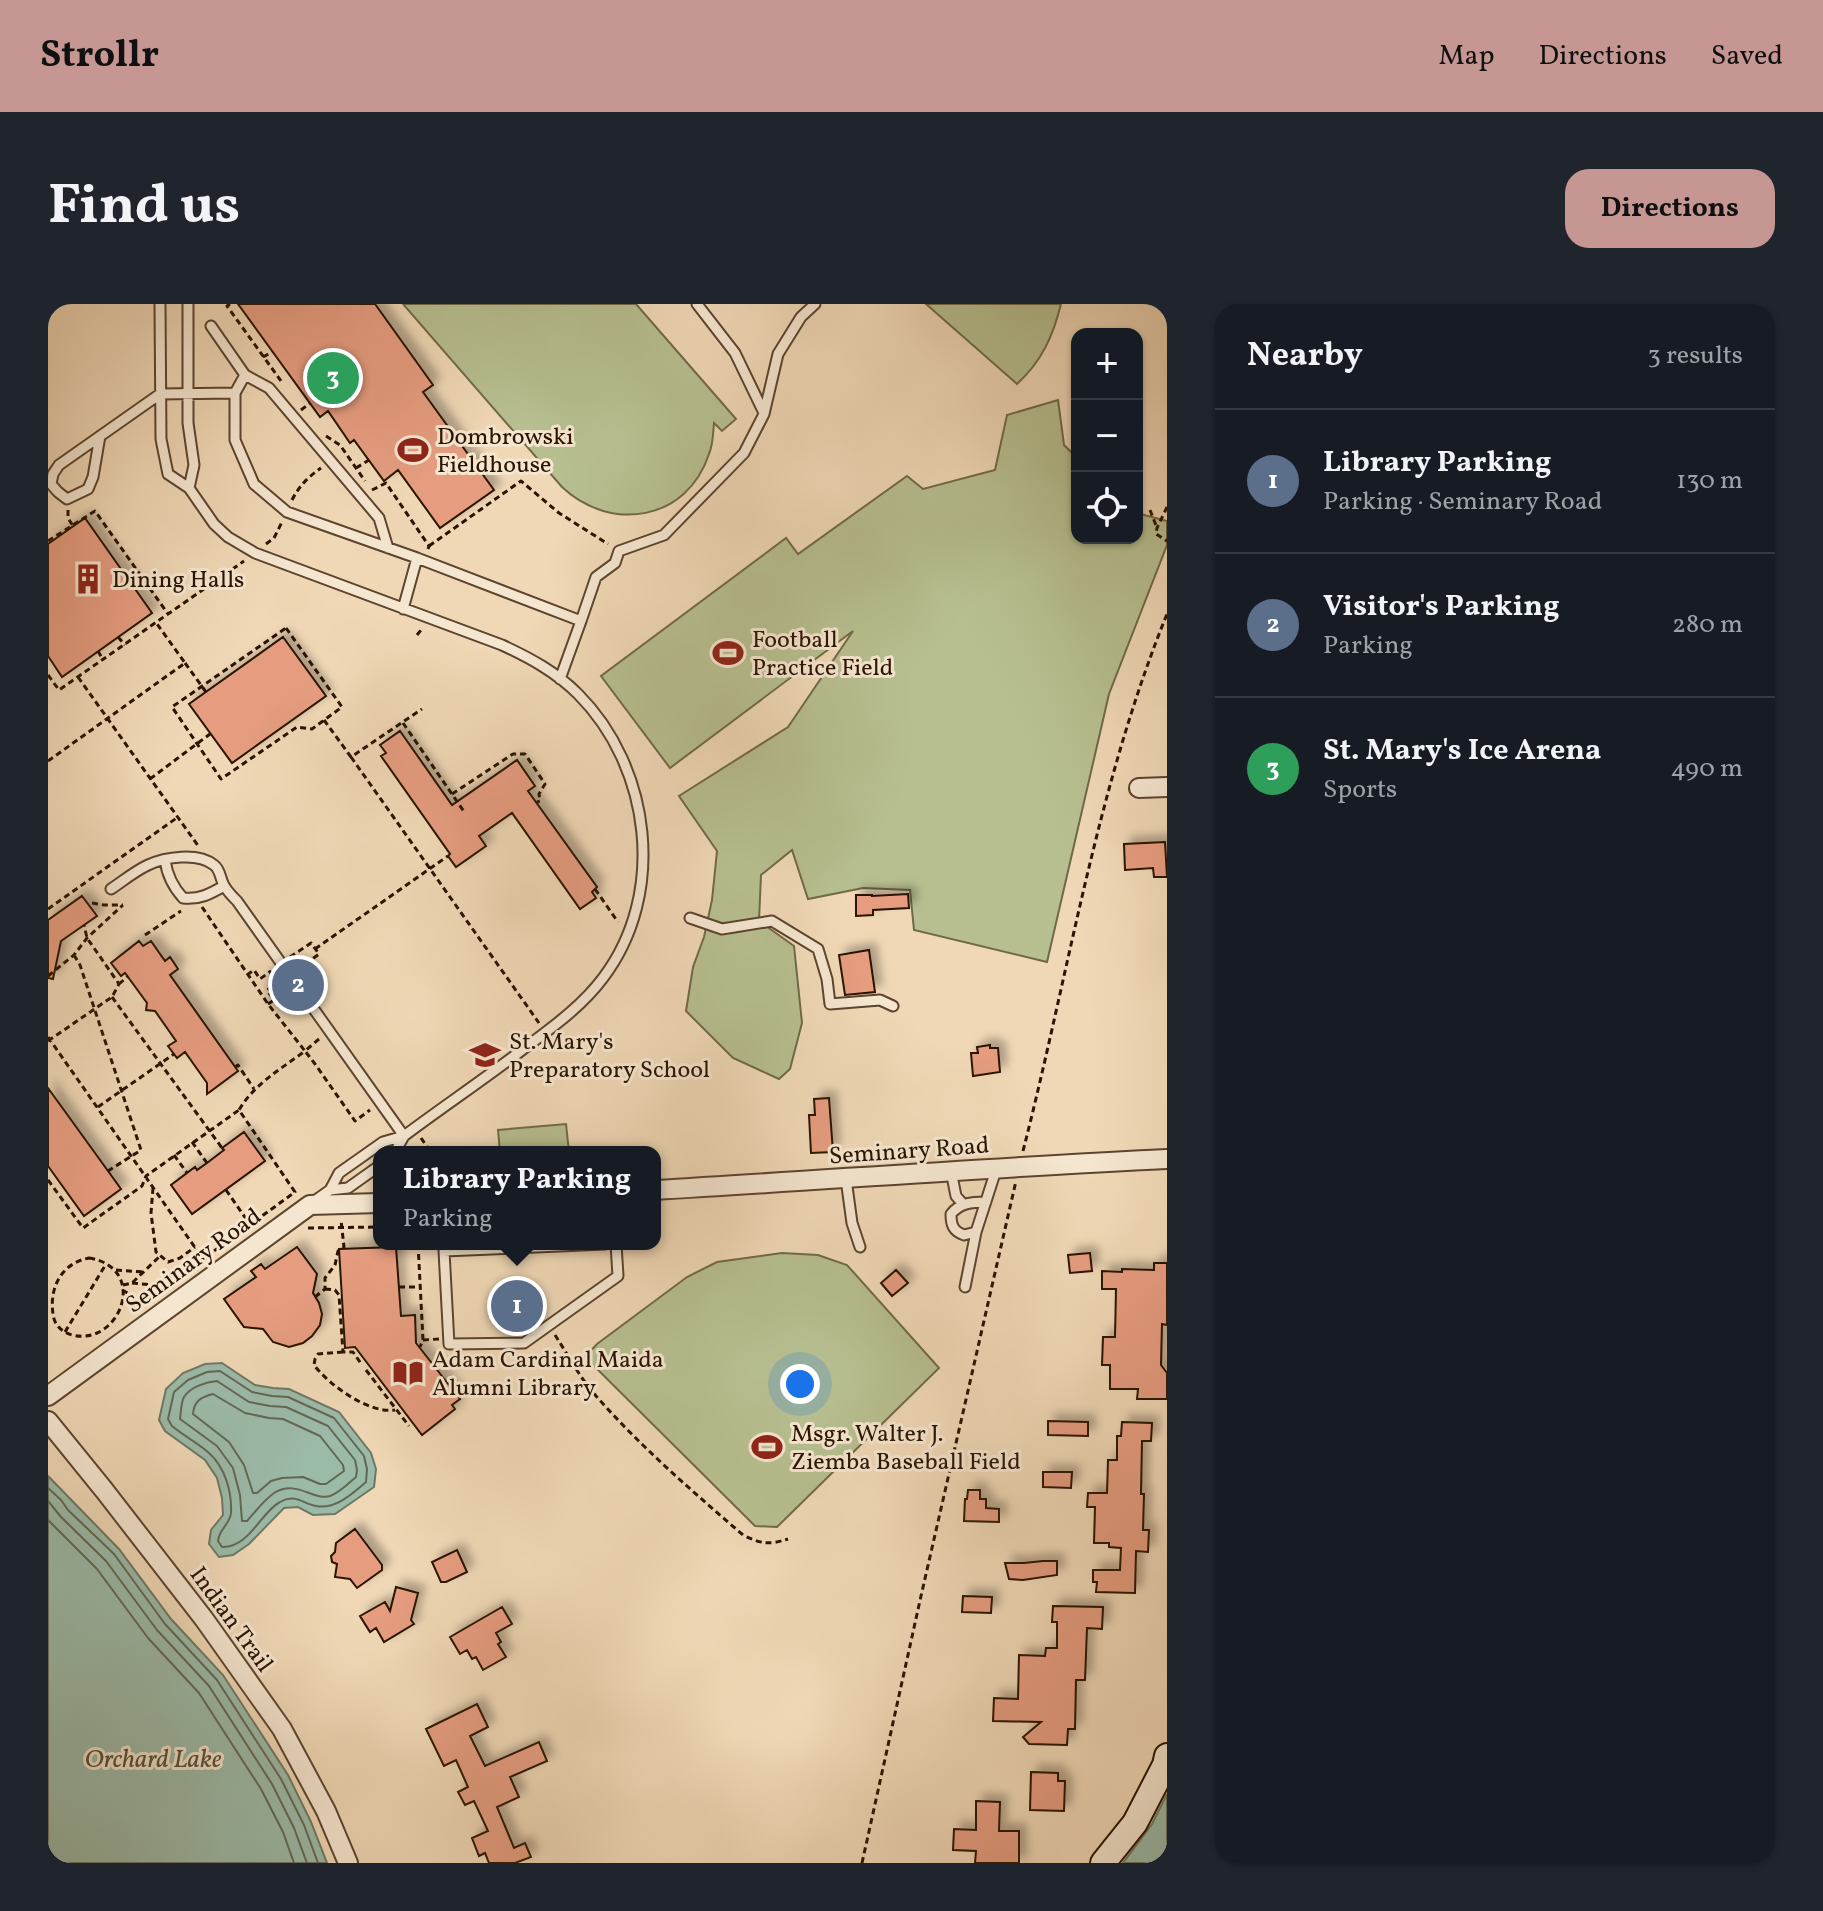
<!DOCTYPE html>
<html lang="en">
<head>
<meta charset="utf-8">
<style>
  body { margin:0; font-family:Vollkorn,serif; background:#20242c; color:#f1f3f6 }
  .controls { position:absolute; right:24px; top:24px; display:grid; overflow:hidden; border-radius:16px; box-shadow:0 2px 6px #0004 }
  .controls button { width:72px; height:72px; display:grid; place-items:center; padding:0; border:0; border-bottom:2px solid #363941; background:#171b24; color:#f1f3f6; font:40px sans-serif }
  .you { position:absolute; left:752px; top:1080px; width:28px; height:28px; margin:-20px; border:6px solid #fff; border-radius:50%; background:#1a73e8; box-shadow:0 0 0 12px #1a73e833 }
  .badge { display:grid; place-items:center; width:52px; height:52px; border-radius:50%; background:#c59692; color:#fff; font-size:26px; font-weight:700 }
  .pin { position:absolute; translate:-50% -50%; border:4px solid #fff; box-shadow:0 2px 8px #0006 }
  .popup { position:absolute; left:325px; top:842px; width:288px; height:104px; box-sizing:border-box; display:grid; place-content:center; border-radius:16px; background:#171b24; filter:drop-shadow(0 2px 6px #0005); font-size:26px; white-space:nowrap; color:#9ea1a6 }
  .popup b { font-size:30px; color:#f1f3f6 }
  .popup::after { content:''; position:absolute; left:50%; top:100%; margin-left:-16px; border:16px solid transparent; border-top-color:#171b24 }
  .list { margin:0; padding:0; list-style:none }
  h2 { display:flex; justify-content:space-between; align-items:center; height:104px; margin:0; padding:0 32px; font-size:34px }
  h2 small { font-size:26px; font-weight:400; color:#9ea1a6 }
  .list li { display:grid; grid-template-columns:52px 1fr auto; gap:24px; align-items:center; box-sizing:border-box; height:144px; padding:0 32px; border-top:2px solid #363941 }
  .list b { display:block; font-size:30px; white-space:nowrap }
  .list p { margin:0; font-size:26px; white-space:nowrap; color:#9ea1a6 }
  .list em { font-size:26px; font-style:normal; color:#9ea1a6 }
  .icon { flex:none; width:44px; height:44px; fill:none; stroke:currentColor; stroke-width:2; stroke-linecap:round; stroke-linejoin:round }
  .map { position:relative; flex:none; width:1119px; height:1559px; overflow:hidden; border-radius:24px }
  header { display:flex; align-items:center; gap:48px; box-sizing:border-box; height:112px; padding:0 40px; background:#c59692; color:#111 }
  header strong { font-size:38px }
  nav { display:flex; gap:44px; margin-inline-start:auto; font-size:28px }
  .intro { display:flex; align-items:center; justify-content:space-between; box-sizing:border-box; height:192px; padding:0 48px }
  h1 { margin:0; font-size:56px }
  .button { padding:20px 36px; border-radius:24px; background:#c59692; color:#111; font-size:28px; font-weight:700 }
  main { display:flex; gap:48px; padding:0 48px }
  aside { flex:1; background:#171b24; border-radius:24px; box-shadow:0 2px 6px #0004 }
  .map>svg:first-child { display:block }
  .green { fill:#b7bf90; stroke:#706948; stroke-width:2 }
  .water { fill:#9bbba9; stroke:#6e7865; stroke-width:2 }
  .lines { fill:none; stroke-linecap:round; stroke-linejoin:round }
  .shore { stroke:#626754; stroke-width:2 }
  .building { fill:#e59c7f; stroke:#2a1300; stroke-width:2; filter:url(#shadow) }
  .lane-casing { stroke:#5c442e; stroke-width:13 }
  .street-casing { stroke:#5c442e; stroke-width:22 }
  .secondary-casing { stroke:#2a1300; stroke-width:28 }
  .path { stroke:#2a1300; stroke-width:3; stroke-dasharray:6 4; stroke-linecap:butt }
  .lane { stroke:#f5e6d0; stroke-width:9 }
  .street { stroke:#f5e6d0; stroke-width:18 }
  .secondary { stroke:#f5e6d0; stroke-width:24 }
  .labels { text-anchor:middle; stroke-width:6; stroke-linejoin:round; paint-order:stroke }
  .poi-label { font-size:24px; fill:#2a1300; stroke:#f5e6d0; text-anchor:start }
  .street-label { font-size:24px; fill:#2a1300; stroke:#f5e6d0 }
  .water-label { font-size:26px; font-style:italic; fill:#524e3b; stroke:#f5e6d0 }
</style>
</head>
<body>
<header>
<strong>Strollr</strong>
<nav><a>Map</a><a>Directions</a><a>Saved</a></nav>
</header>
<div class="intro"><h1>Find us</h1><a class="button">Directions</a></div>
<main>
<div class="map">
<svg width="1119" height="1559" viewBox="0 0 1119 1559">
  <defs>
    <filter id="shadow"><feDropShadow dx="7" dy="-7" stdDeviation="4" flood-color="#0004"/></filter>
  </defs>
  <rect width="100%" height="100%" fill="#f0d8b6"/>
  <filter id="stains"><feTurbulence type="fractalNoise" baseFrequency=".0025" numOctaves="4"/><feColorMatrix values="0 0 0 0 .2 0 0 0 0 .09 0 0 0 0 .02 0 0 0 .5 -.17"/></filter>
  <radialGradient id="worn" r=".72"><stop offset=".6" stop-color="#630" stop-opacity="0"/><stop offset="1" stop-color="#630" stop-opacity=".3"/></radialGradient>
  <!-- green -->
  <path class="green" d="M355,0H588L688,115L674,127L666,119C665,130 665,141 661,150C639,217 563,229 514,183Z
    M878,0H1013C1005,32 994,57 969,80Z
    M1010,96L1016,141L1029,154V234H1089V209L1119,217V241L1061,390L999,658L866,626L862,586L815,584L760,595L744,546L713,571L711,617L746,642L754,719L742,765L731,775L685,754L638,707L645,663L656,633L664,596L669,547L631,492L740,423L805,327L622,464L553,372L738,234L750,250L859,172L875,185L947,166L959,111Z
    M518,820L521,848H452L450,826Z
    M734,949L770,951L799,961L891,1064L729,1223L707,1222L537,1053L549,1040L639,973L669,958Z"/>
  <!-- water -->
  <path class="water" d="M174,1059L207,1081L225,1084L241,1085L291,1108L323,1149L328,1165L326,1183L287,1210L265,1211L250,1203L236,1204L201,1240L185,1251L171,1253L161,1240L163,1226L175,1211L174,1194L169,1174L157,1156L117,1127L111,1116L118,1085L135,1069L157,1060Z
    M0,1172L71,1245L123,1315L175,1371L240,1471L263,1518L279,1559H0Z
    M1119,1490V1559H1075L1104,1520Z"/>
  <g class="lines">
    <!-- shore -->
    <path class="shore" d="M172,1067L204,1088L224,1092L240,1093L286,1114L316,1152L319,1165L318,1178C304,1190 287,1206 268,1202C255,1200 247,1189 232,1198C213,1208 201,1244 174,1243L170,1237C171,1225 182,1220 183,1209C184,1188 177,1163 161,1149C150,1139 136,1132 124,1122L120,1115L126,1088L140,1076L159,1068Z
      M169,1077L201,1098L222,1102L238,1103L280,1122L307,1156L309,1166L308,1173C301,1179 291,1189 282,1192C265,1197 248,1175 226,1189C216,1196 207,1208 199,1217H194L192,1191L185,1164L169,1142L132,1115C133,1108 133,1098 136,1093C142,1083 158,1078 169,1077Z
      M165,1090L197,1109L221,1114L235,1115L272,1132L295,1161L296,1167L278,1180H272L255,1173L234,1174L223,1177L209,1189H205L196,1161L181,1138L145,1110C146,1097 153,1093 165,1090Z
      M0,1184L13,1196L20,1206L66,1250L117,1320L169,1376L233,1475L256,1521L270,1559
      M0,1197L13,1213L58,1257L109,1326L161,1382L224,1480L246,1524L259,1559
      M0,1216L49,1265L100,1334L151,1389L213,1485L235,1528L246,1559"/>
  </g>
  <!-- building -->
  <path class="building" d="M190,0H327L385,81L375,88L446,186L392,224L350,166L336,177L306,136L302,139L280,107L272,113Z
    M37,214L104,309L14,373L0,352V240Z
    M235,333L278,392L184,459L141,400Z
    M352,427L404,501L469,456L487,482L480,487L549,583L544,588L548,594L532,605L464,509L431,532L438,542L408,563L400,552L402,550L333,452L338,449L332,441Z
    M1117,538L1119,573H1106L1105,564L1077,566L1076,540Z
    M860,590L861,604L825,606V611L808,612V591H824V592Z
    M34,592L49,612L13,637L5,675L0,674V616Z
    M91,637L95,642L103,637L117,657L122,653L130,665L122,671L190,767L159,790V779L137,748L129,754L120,742L128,737L107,707L98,706L99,699L77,669L73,672L63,659Z
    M821,646L827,688L797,691L791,651Z
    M942,741V744H950L952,768L925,772L923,749H930L929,743Z
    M0,784L73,885L36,912L0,862Z
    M781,794L785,848L763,849L761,811H767L766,795Z
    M196,828L217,857L144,910L123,881L147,863L149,866L159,859L176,846L174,844Z
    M249,943L269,970L265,989L271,999L274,1010L272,1021L264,1032L255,1039L241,1043L225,1038L215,1025L196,1023L176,995L208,973L203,967L213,960L217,965Z
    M348,943L353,1012L367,1011L368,1039L412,1095L404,1101L407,1105L374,1131L307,1043L297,1044L291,945Z
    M1042,949L1044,967L1022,969L1020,951Z
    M1106,959H1119V1021L1114,1020L1113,1061L1119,1069V1095H1089L1090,1085H1062V1061H1054L1055,1033H1067L1068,985H1054V967L1074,968V965L1106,966Z
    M848,966L860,979L844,992L833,979Z
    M1000,1117L1040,1118V1132L1000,1131Z
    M1074,1118L1104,1119L1103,1137H1094L1093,1190H1096L1095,1226H1101L1100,1248L1088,1247L1087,1289L1048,1288L1049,1278H1045V1266H1072L1073,1244L1061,1243V1239H1046L1047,1203H1039L1040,1189H1059L1060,1156H1069V1132H1073Z
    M995,1168H1024L1023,1184L995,1183Z
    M920,1186H932V1195H938V1204L951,1205V1218L916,1217L917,1195H919Z
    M307,1225L334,1261V1266L309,1284L302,1275L287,1273L289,1260L284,1258L283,1252L287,1248L288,1239Z
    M409,1246L419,1268L398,1278H393L384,1258Z
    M995,1257H1009V1271L975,1276L961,1275L957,1259H976Z
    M348,1283L370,1289L363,1316L366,1320L336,1338L328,1324L322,1328L312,1312L337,1298L342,1307Z
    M915,1292L944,1293L943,1309L914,1308Z
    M1005,1302L1055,1303L1054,1325L1039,1324L1037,1376H1028L1027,1425H1020L1019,1441L981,1440L975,1433L993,1418L945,1417L946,1394L970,1395L971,1351L997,1352L998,1344H1009V1318H1004Z
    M454,1303L464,1320L448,1329L453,1338L450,1340L458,1353L435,1366L428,1353L424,1355L419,1346L412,1350L402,1333Z
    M429,1400L440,1423L422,1432L437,1462L491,1438L499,1457L462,1473L471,1493L449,1503L466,1544L477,1539L483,1553L467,1559H441L437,1549L431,1552L424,1534L440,1527L426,1497L417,1501L410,1488L420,1483L408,1456L396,1462L378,1425Z
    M983,1468L1010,1469V1477H1017L1016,1507L982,1506Z
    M928,1497L952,1498L951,1527H971V1559H927L928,1547L905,1546L906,1525L928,1526Z"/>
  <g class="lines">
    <!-- lane casing -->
    <g class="lane-casing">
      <path id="lane" d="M112,0L113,135L120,170L141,184L146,161L140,119V0
        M649,0L687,49L716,109
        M163,22L197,71L187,89V136L206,180L239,208L369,254L355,305
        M197,71L221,84L331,214L340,244
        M52,132L45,173L40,185L19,195L10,188L3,180L5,170L11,161L112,90L187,89
        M141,184L166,220L180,233L207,249L454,341C482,354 508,368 530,390C603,463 619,590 555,674C534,702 506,722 478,743C438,774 396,802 356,832L335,838L291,869L282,886
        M369,254L533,317L548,273L567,259L571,247L616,231L696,149L716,110L730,50L753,13L767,0
        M512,375L533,317
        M117,556C119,571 125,583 135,594C151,596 162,590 176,582
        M63,585C75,577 87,567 100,561C117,553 150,548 166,561C173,566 172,576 177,583C180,588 185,593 189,597L356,832
        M642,614L674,625L724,617L770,645L779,675L782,700L832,696L845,702
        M347,848L356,832
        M903,867L908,892L915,900
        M798,875L804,919L812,943
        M265,898L282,886L300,884L331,862
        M938,898C923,898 912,899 903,910C903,921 905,927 916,931L928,928L949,863
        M557,940L396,947L401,1040L476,1039L570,972L568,940
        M917,983L928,928"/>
    </g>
    <!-- street casing -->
    <g class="street-casing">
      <path id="street" d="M1091,484L1119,483
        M607,886C778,876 948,863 1119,855
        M0,1092L262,901L331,899
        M0,1117L56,1186L156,1315L234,1425L278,1507L300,1559"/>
    </g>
    <!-- secondary casing -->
    <g class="secondary-casing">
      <path id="secondary" d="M1055,1559L1087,1519L1117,1461L1119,1452"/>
    </g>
    <!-- path -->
    <path class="path" d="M182,0L179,2L233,77
      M215,53L224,48
      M253,106L262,99
      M278,132L292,141L317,177
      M308,164L321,156
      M324,186L338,179L381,242L380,245
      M244,196C251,182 260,173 273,164
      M1119,203L1109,224L1108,230L1119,237
      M20,206V214L25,222
      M1102,206L1109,224
      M0,237L47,207L120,310
      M218,240L226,234L234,218
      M381,242L473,177L511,209L560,240
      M238,324L294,403L264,425L249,423L173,475L124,403Z
      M369,331L373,326V323
      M70,333L77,341
      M50,347L55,356
      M137,359L158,388
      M0,371L11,386L196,257
      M30,373L151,543
      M276,416L303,453L374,405
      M355,419L417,509
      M303,453L491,719
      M0,457L137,359L109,320
      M102,475L162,430
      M404,490L465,450H477L497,480L491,490L492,497L489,498
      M547,585L570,618
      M44,599L56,601H75
      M154,603L220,700L257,747C233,765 206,780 191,806
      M0,605L130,513
      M97,631L133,607
      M267,645L400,552
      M26,651L32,661L93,846L60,867
      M242,653L263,639L271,650L249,666
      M199,671L206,666L212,675L223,667
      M0,672L26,651L39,634L75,601
      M71,680L80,672
      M64,693L174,844
      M220,700L226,696L219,686L233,677
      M0,733L155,955L146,961L147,967
      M271,735L257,747L267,760L307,817L322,806
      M0,737L64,693L71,680L39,634L36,621
      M187,763L190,761L206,785
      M50,803L126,750
      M373,834L380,844L381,848
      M144,838L159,859
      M975,847C1021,668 1049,482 1119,310
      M126,851L139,869
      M0,876L35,924L94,882L98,872L191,806L247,888L155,955
      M105,884L103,909L108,948L120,958L132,954L147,943
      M178,886L203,922
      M260,924L331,923
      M370,940L375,1036L372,1043
      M41,954C102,964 72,1043 24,1031C14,1028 6,1021 5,1010C1,983 14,959 41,954Z
      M68,966L96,968
      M84,979L105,981
      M75,981L84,979L112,952
      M351,983H371
      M277,985L287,986L291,991L295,1048H305L314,1061
      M74,986L91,995L97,1002
      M267,993L277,985V974L287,961L290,947L296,943L293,916
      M17,1028L58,960
      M507,1031C520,1051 532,1074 548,1092C593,1143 644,1187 695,1231C713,1240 721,1241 740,1235
      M375,1036L391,1035
      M295,1048L270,1050L267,1055L266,1061C281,1081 321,1110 347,1106
      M318,1066L361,1122
      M814,1559L873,1292L968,877"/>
    <!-- lane -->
    <use href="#lane" class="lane"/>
    <!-- street -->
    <use href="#street" class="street"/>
    <!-- secondary -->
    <use href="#secondary" class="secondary"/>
  </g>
  <!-- icons -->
  <defs>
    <g id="stadium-bare" transform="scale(2.4)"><path d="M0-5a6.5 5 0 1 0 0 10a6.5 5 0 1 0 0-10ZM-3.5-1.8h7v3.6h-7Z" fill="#8f2418" stroke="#f5e6d0" stroke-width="2.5" paint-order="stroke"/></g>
    <g id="building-bare" transform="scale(2.4)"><path d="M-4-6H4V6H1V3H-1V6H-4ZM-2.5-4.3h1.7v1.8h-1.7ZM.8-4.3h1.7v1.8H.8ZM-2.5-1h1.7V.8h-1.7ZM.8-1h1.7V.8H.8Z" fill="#8f2418" stroke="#f5e6d0" stroke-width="2.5" paint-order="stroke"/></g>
    <g id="school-bare" transform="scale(2.4)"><path d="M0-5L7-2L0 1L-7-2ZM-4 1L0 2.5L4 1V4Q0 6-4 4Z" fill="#8f2418" stroke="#f5e6d0" stroke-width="2.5" paint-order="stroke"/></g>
    <g id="library-bare" transform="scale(2.4)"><path d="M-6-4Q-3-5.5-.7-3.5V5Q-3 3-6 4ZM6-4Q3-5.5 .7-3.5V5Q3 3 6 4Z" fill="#8f2418" stroke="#f5e6d0" stroke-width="2.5" paint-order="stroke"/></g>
  </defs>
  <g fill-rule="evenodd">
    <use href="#stadium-bare" x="365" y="146"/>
    <use href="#building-bare" x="40" y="275"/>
    <use href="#stadium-bare" x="680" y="349"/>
    <use href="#school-bare" x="437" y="751"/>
    <use href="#library-bare" x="360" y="1069"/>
    <use href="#stadium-bare" x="719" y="1143"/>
  </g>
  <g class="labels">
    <!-- poi labels -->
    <g class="poi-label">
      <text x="389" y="140">Dombrowski<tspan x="389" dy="28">Fieldhouse</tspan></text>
      <text x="64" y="283">Dining Halls</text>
      <text x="704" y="343">Football<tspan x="704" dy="28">Practice Field</tspan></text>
      <text x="461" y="745">St. Mary's<tspan x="461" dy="28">Preparatory School</tspan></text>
      <text x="384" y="1063">Adam Cardinal Maida<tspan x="384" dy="28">Alumni Library</tspan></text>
      <text x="743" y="1137">Msgr. Walter J.<tspan x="743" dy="28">Ziemba Baseball Field</tspan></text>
    </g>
    <!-- street labels -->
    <g class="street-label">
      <text transform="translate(861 846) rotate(-4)" y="8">Seminary Road</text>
      <text transform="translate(145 956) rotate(-36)" y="8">Seminary Road</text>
      <text transform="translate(184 1315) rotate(54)" y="8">Indian Trail</text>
    </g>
    <!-- water labels -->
    <g class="water-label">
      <text x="105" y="1463">Orchard Lake</text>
    </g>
  </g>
  <rect width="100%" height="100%" filter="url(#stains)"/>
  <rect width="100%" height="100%" fill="url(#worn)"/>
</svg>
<div class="controls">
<button>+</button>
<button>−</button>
<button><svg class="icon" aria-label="locate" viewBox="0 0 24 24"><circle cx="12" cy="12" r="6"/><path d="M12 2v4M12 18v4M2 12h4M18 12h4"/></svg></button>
</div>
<div class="you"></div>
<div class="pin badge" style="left:469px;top:1002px;background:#5c6f8a">1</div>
<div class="popup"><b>Library Parking</b>Parking</div>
<div class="pin badge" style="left:250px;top:681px;background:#5c6f8a">2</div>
<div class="pin badge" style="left:285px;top:74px;background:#2e9e5b">3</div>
</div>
<aside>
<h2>Nearby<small>3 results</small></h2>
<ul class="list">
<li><span class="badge" style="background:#5c6f8a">1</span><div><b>Library Parking</b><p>Parking · Seminary Road</p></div><em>130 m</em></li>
<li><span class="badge" style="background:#5c6f8a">2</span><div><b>Visitor's Parking</b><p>Parking</p></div><em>280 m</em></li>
<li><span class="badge" style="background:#2e9e5b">3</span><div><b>St. Mary's Ice Arena</b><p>Sports</p></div><em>490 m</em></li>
</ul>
</aside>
</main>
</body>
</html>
